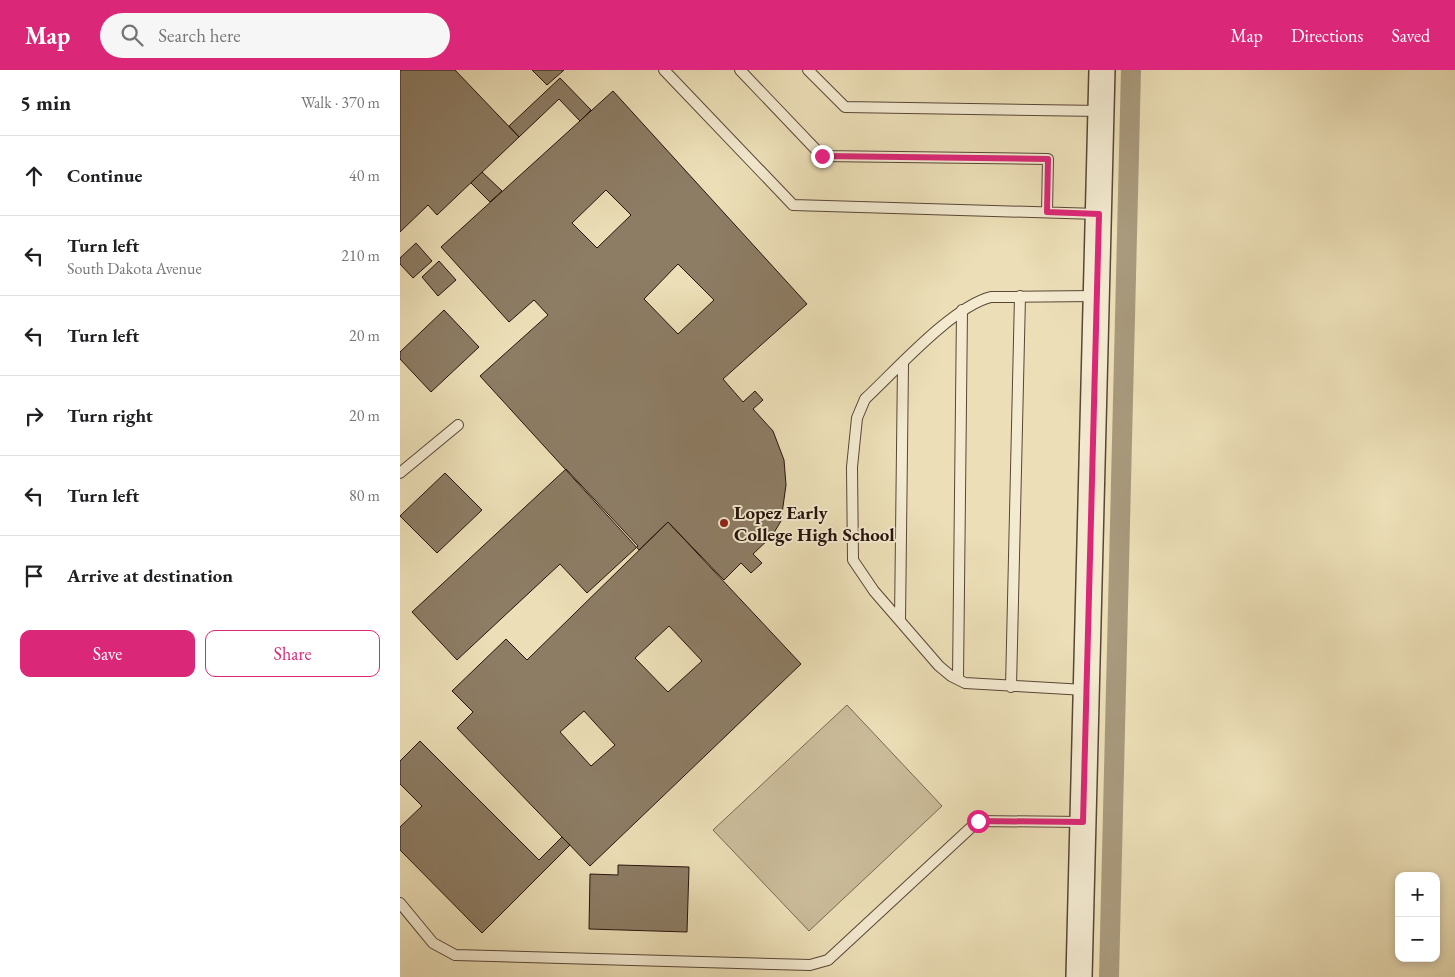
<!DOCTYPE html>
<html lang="en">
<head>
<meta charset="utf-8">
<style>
  body { margin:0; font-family:"EB Garamond",serif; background:#f6f6f6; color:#202124 }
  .controls { position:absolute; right:15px; bottom:15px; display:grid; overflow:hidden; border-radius:10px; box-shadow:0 2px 8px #0003 }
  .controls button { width:45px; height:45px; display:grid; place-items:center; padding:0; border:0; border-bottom:1px solid #e0e0e0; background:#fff; color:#202124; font:25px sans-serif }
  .stop { position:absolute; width:15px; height:15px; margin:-11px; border:4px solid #db2777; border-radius:50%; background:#fff }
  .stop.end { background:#db2777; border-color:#fff; box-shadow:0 1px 5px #0008 }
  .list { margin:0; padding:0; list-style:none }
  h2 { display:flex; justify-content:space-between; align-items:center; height:65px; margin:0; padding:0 20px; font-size:21px }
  h2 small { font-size:16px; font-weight:400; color:#757577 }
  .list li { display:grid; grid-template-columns:32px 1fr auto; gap:15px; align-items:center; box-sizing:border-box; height:80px; padding:0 20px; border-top:1px solid #e0e0e0 }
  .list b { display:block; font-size:19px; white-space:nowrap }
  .list p { margin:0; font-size:16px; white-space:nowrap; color:#757577 }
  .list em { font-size:16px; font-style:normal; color:#757577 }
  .actions { display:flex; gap:10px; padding:15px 20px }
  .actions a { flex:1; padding:11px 0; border:1px solid #db2777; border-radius:10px; text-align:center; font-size:18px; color:#db2777 }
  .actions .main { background:#db2777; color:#fff }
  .icon { flex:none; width:28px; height:28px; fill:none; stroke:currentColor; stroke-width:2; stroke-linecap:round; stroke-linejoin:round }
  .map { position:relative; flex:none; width:1055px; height:907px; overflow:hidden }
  header { display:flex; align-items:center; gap:30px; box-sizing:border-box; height:70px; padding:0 25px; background:#db2777; color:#fff }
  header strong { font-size:24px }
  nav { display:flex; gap:28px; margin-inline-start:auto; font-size:18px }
  .search { width:350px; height:45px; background:#f6f6f6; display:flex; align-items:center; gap:12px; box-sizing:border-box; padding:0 18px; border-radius:28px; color:#757577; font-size:19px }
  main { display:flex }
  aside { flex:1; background:#fff }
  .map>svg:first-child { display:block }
  .green { fill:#cbbc9a; stroke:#796853 }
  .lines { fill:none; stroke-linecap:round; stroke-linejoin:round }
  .canal { stroke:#a99a7d; stroke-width:20 }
  .building { fill:#8d7d65; stroke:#27130c; fill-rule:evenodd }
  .service-casing { stroke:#584637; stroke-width:12 }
  .tertiary-casing { stroke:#584637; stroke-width:28 }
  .service { stroke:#f3ead0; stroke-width:10 }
  .tertiary { stroke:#f3ead0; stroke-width:25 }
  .route { stroke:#db2777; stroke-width:6 }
  .poi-dot { fill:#8f2418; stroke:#f3ead0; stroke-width:2 }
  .labels { text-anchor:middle; stroke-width:4; stroke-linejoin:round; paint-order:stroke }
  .poi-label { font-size:19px; font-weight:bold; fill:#27130c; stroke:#f3ead0; text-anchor:start }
</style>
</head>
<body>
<header>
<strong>Map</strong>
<div class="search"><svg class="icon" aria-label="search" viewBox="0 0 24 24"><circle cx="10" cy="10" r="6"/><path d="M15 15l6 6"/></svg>Search here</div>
<nav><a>Map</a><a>Directions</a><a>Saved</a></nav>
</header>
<main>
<aside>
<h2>5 min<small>Walk · 370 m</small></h2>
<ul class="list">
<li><svg class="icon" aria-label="ahead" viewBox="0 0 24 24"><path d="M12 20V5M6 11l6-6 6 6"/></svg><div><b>Continue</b></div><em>40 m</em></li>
<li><svg class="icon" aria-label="left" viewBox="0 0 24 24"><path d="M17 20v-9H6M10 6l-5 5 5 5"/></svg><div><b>Turn left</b><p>South Dakota Avenue</p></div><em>210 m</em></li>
<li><svg class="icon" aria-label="left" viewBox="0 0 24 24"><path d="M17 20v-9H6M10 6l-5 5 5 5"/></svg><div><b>Turn left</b></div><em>20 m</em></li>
<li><svg class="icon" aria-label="right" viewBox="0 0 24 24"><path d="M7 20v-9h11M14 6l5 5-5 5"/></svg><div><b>Turn right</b></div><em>20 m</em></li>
<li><svg class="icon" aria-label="left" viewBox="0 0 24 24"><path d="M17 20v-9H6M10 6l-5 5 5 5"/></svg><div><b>Turn left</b></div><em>80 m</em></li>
<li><svg class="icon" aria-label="arrive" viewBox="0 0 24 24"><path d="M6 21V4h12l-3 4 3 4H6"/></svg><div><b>Arrive at destination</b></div></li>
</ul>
<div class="actions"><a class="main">Save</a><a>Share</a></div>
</aside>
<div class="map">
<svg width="1055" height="907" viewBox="0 0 1055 907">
  <rect width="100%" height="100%" fill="#ecdfb7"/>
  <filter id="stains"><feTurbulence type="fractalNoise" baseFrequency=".004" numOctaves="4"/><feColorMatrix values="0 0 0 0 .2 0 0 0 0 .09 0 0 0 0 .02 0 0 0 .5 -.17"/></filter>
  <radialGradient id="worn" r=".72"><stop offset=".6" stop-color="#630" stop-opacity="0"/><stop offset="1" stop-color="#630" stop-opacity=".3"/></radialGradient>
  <!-- green -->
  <path class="green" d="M447,635L542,736L409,861L313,760Z"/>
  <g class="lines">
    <!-- canal -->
    <path class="canal" d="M709,907L731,0"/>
  </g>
  <!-- building -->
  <path class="building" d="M0,0H55L119,67L37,145L28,135L0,162Z
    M132,0H164L147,15Z
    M160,8L191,40L180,51L159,29L119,67L109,56Z
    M213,21L407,234L323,309L343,332L355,321L363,330L353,339L373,361L384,390L386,415L381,451L372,466L353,484L362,493L351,503L341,493L324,510L268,452L239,480L80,306L148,245L134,230L109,252L41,177ZM206,120L231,145L197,178L172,153ZM278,194L314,230L278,264L244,229Z
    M82,102L102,121L90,132L71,113Z
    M16,173L32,191L13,208L0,194V188Z
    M39,191L56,210L38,226L22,207Z
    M44,240L79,277L31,322L0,289V282Z
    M166,399L238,476L187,523L160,494L57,590L12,542Z
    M45,403L82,440L37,483L0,446Z
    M268,452L401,594L190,796L57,658L73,642L52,621L106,569L127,590ZM269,556L302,591L268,622L235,588ZM184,641L215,675L191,696L160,662Z
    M20,671L139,790L162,767L170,775L82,863L0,780V757L22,736L0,714V691Z
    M218,795L289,797L287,862L189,859L190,804L218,805Z"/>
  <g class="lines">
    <!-- service casing -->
    <g class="service-casing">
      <path id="service" d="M264,0L393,135L698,144
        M340,0L422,86L648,89L647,142
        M408,0L445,37L701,41
        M0,403L58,355
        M500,551L503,294
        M558,609L562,240
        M611,617L620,226
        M685,620L565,613L551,606L539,596L474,521L453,490L452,397L457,348L465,329C496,300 553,236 591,227L696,226
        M0,833L33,873L55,885L410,895L428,890L578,751L682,752"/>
    </g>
    <!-- tertiary casing -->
    <g class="tertiary-casing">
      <path id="tertiary" d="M679,907L702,0"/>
    </g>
    <!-- service -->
    <use href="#service" class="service"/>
    <!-- tertiary -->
    <use href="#tertiary" class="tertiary"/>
  </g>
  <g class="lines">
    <!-- route -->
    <path class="route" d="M422,86L648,89L647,142L699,144L683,752L578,751"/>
  </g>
  <!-- markers -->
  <circle class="poi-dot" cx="324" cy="453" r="5"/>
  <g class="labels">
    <!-- poi labels -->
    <g class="poi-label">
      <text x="334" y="449">Lopez Early<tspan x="334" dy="22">College High School</tspan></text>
    </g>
  </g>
  <rect width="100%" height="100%" filter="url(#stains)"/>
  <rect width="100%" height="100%" fill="url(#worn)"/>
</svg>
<div class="controls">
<button>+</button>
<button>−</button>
</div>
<div class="stop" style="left:578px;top:751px"></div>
<div class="stop end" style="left:422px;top:86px"></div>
</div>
</main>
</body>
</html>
